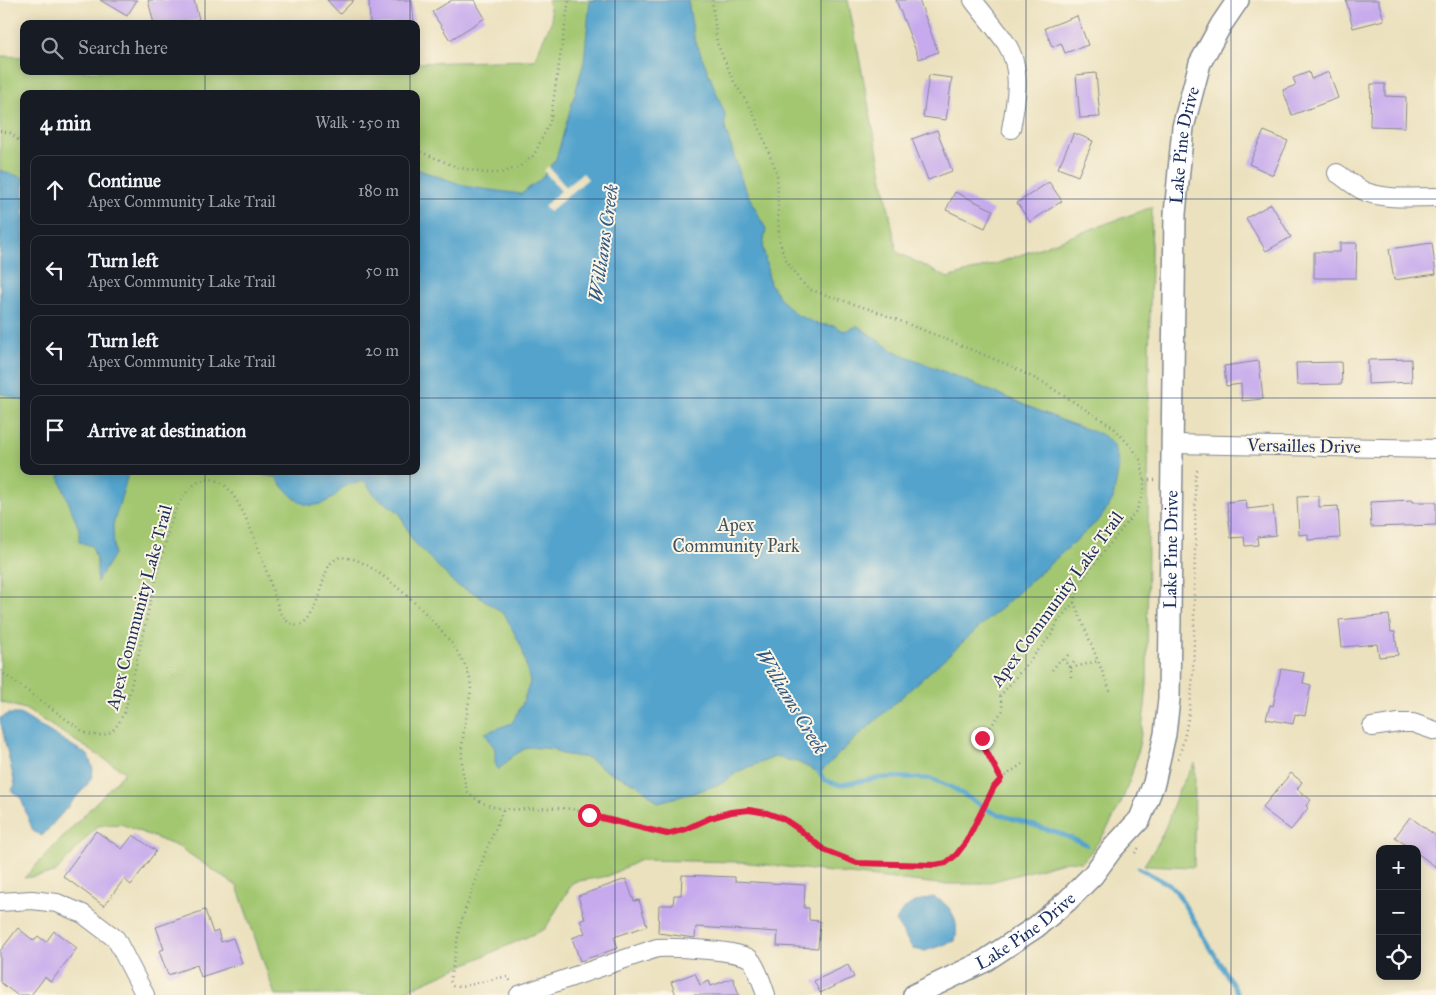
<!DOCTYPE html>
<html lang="en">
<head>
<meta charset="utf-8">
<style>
  body { margin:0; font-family:"IM FELL Great Primer",serif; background:#242831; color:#f1f3f6 }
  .controls { position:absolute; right:15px; bottom:15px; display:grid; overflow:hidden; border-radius:10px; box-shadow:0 2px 12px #0003 }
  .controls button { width:45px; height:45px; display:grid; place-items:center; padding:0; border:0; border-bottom:1px solid #363941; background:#171b24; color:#f1f3f6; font:25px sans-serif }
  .stop { position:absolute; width:15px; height:15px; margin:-11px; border:4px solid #e11d48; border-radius:50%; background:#fff }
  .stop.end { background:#e11d48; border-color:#fff; box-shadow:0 1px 5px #0008 }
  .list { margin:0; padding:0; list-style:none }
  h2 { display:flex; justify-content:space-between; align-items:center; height:65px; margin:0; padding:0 20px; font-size:21px }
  h2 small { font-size:16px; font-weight:400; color:#9ea1a6 }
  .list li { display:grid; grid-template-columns:32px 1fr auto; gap:15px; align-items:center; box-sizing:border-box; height:70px; margin:0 10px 10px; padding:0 10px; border:1px solid #363941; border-radius:10px }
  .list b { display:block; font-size:19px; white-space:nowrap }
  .list p { margin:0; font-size:16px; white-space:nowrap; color:#9ea1a6 }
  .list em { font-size:16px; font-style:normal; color:#9ea1a6 }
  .icon { flex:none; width:28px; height:28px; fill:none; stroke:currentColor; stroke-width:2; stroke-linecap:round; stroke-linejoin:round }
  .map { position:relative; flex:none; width:1436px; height:995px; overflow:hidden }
  .search { position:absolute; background:#171b24; box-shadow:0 2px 12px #0003; left:20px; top:20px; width:400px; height:55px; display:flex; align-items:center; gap:12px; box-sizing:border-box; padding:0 18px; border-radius:10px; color:#9ea1a6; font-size:19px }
  .panel { position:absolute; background:#171b24; box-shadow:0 2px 12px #0003; left:20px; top:90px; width:400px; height:385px; border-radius:10px }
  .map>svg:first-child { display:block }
  .green { fill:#a3c771; stroke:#5f7b68; fill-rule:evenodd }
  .water { fill:#52a3cc; stroke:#366995 }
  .pier { fill:#ebe1be }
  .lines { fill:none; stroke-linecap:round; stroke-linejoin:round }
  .stream { stroke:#52a3cc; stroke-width:4.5 }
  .building { fill:#c6aaed }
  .minor-casing { stroke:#83888e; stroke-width:20 }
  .major-casing { stroke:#83888e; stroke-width:24 }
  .path { stroke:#83888e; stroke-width:2.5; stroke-dasharray:1 4; stroke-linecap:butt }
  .minor { stroke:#fff; stroke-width:18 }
  .major { stroke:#fff; stroke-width:21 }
  .route { stroke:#e11d48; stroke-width:6 }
  .grid { fill:none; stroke:#1b2f5e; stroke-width:1; stroke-opacity:0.55 }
  .labels { text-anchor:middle; stroke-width:4; stroke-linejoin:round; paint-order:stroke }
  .street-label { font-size:18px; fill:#1b2f5e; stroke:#fcf5e5 }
  .park-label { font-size:18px; fill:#3d5563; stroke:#fcf5e5 }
  .water-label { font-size:19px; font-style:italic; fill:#2e5884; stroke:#fcf5e5 }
</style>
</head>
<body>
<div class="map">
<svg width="1436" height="995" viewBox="0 0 1436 995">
  <rect width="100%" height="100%" fill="#fcf5e5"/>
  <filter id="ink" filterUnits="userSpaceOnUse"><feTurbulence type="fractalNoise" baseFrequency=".02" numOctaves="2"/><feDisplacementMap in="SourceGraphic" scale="10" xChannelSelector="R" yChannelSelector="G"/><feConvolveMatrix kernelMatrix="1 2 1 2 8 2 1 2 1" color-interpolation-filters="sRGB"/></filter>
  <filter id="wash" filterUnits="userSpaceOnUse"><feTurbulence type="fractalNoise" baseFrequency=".0096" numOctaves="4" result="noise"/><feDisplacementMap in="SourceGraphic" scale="20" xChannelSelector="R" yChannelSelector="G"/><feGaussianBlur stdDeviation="1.12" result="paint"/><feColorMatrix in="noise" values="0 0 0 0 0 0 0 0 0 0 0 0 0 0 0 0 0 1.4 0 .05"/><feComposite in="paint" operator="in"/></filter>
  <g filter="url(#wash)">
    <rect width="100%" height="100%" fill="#ebe1be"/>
    <!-- green -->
    <path class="green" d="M548,0H848L897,252L948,278L1001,262L1152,207L1149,361L1147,684C1142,751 1128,812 1082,862L1067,861L983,884H939L741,862L640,860L608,876L573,882L545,929L396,995H275L237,886L179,847L121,824L97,826L55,873L24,878L125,772L25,709L0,702V56L24,57V71H416V63L534,60L552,20ZM24,94H416V471H24Z
      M1195,763L1194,867L1144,865L1157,845L1166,826L1179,789Z"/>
    <!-- water -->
    <path class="water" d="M590,0H688L694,37L725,114V128L744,187L766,229L763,247L770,284L784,303L797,315L818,324L835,326L844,331L858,326L892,350L1066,422L1103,435L1114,446L1119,466L1113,499L1100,519L846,747L820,773L797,762L775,757L739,771L722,783L694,793L658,802L638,785L607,771L588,758L561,754L553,749L528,747L513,756L498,770L495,763V749L485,733L512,723L522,705L530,682L522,648L505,615L476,594L456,585L413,541L399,512L375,496L365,481C358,483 351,484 345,486C340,488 338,494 334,497C307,516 292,499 276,477L263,475L261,471H416V169L469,187L521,194L541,179L556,159L584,62Z
      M0,170L24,178V401L0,393Z
      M61,471H129L113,525L114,554L97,582V562L92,546L79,542V529L59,477Z
      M9,714H20L88,755L93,769L92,776L87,785L42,836L33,831L20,796L11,791L15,785L0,720V718Z
      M933,897C952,904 960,922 955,941L925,951L913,949L896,922C902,905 916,901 933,897Z"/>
    <!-- pier -->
    <path class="pier" d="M548,166L566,187L583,173L588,179L549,212L544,206L561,191L544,171Z"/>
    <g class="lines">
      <!-- stream -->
      <path class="stream" d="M816,768L825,780L839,785L879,778L896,777L932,779L951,787L992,812L1064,835L1087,845
        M1139,868L1170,885L1176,891L1239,995"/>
    </g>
    <g id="blocks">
      <!-- building -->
      <path class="building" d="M100,0H137L127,16Z
        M148,0H194L199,19L182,24H154Z
        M327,0H354L340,14Z
        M369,0H412L414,24H370Z
        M452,0H474L485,18L450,40L432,12Z
        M896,0H919L938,52L919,59Z
        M1346,0H1378L1384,20L1353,28Z
        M1077,16L1088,45L1065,53L1061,43L1052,47L1045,28Z
        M1309,72L1311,79L1329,72L1338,98L1292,115L1283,90L1296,85L1293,78Z
        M1096,73L1100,117L1080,118L1076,75Z
        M929,75L952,78L946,120L923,117Z
        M1371,84H1385V96L1406,97L1405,127L1370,126Z
        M937,130L952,171L928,180L912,139Z
        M1264,131L1288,141L1273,175L1249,164Z
        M1074,133L1093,141L1078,176L1058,168Z
        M1049,182L1062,201L1030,222L1017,203Z
        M955,192L993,210L985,228L946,210Z
        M1271,204L1291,237L1266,251L1246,218Z
        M1340,243H1357L1356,278H1314V252H1340Z
        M1432,243L1436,274L1394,280L1389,249Z
        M1411,359L1412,382L1368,384V360Z
        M1259,361L1263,399L1242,401L1241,384L1226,386L1224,366Z
        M1341,362L1342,384L1297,385L1296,363Z
        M1319,496V507L1338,506L1340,538L1308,540V534L1299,535L1297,497Z
        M1246,500L1247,509L1273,506L1276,535L1257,537L1258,545L1245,546L1244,537L1231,538L1227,502Z
        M1413,500V502H1436V525L1371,527L1370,502Z
        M1389,615L1391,632H1395L1398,655L1379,657L1377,644L1342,647L1339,620Z
        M1281,669L1305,673L1303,683L1311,685L1305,716L1295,714L1293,724L1266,719L1270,705L1273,706Z
        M1291,773L1302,782L1297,789L1311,800L1306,806L1308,808L1291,830L1262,808Z
        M1410,817L1436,836V867L1417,853V849H1411L1395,837Z
        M96,831L122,849L133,835L156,851L131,885L124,879L104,906L63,876Z
        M682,875L735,877V881L805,885L804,908H809V920L820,921L818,948L777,946L778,932L696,927L695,938L658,933L659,905H673L674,895H681Z
        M626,879L634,901L639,900L647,926L614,937L618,948L580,961L572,938L585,933L580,920L585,919L578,896Z
        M205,910L213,933L218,931L221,942L233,938L242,963L201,977L197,965L168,975L159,951L164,949L156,927Z
        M18,928L34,941L38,936L46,942L54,931L77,948L51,982L45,977L31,995H17L0,982V951Z
        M848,965L854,977L820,993L814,981Z
        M695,973L700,985L709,981L711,986L733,978L739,995H676L671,982Z"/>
    </g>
  </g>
  <g filter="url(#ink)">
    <use href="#blocks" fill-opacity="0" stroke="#83888e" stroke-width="1"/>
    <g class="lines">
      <!-- minor casing -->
      <g class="minor-casing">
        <path id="minor" d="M973,0C984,15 996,28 1006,43C1023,69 1016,101 1011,129
          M1337,173C1346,179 1356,188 1366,192C1388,200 1413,197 1436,197
          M1173,444L1436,449
          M1372,727L1399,723H1413L1436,731
          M0,902L32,900L57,903L83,914L116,939L145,995
          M519,995L657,948C673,947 740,950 750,959C757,966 763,986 766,995"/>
      </g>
      <!-- major casing -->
      <g class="major-casing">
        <g id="major">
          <path id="s1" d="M914,995L983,962L1036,927L1067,901L1093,875L1112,849L1140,819L1154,783L1165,734L1169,699L1175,214L1183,127L1200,63L1221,25L1238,0"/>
        </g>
      </g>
      <!-- path -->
      <path class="path" d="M0,131L11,133L24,146
        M416,150L457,167L484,173H501L519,167L534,155L550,122L569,0
        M1144,480H1155
        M1074,602L1111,693
        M1068,655L1064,661L1071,668V680
        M1070,667L1075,661
        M1071,668L1098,661
        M1052,670L1061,659L1064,661
        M0,671L85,733C109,740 115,731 125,711C138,659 148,607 162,556C166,541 169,525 175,512C182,494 202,468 223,484C247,502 270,584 281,615C313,652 319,581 330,564C333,561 336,559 340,557C346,558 353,558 359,561C393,577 469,647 471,686C471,695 468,704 467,713C462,739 458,767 468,792C500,824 542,800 580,811C602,818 624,824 646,829C653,831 662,835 668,834C684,832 697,823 711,818C722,814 736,811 748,811C790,810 806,845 841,858C868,868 906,865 935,865C939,864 943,864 947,862C968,851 983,808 995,787L1001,779L982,743V738L1003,710L1000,696L1051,635L1058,621L1074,602L1083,578L1137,510L1144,490V480L1141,461L1133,449L1113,427L1044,383L1006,364L938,336L875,311L811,290L800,281L784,256L779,239L777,173L753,112L733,80L717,43L712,0
        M1178,759C1196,706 1194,647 1194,592C1195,555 1196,517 1195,480L1197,470
        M1001,779L1022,764
        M503,810L485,853L460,925L450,981L453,986L461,987L503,977H508L511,982
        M1135,853L1140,846"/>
      <!-- minor -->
      <use href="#minor" class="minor"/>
      <!-- major -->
      <use href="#major" class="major"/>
    </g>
  </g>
  <g class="lines" filter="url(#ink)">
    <!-- route -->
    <path class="route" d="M589,815L667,834L686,829L710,818L731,812L749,810L767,813L784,819L800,830L824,850L857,863L935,865L946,863L956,855L966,842L994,787L1001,779L982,743V738"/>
  </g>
  <!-- grid -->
  <path class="grid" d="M205,0V24M410,0V24M615,0V995M821,0V995M1026,0V995M1231,0V995M205,71V94M410,71V94M0,199H24M416,199H1436M0,398H24M416,398H1436M205,471V995M410,471V995M0,597H1436M0,796H1436"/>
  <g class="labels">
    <!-- street labels -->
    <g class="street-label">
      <text dy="6" stroke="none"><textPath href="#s1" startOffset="969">Lake Pine Drive</textPath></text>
      <text transform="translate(1304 446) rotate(1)" y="6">Versailles Drive</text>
      <text dy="6" stroke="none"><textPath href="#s1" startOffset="564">Lake Pine Drive</textPath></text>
      <text transform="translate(1057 599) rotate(-54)" y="6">Apex Community Lake Trail</text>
      <text transform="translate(139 607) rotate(-75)" y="6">Apex Community Lake Trail</text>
      <text dy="6" stroke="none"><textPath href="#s1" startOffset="129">Lake Pine Drive</textPath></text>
    </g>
    <!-- park labels -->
    <g class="park-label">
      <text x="736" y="531">Apex<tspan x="736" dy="21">Community Park</tspan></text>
    </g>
    <!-- water labels -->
    <g class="water-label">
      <text transform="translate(603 243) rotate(-82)" y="7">Williams Creek</text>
      <text transform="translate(792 701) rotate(59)" y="7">Williams Creek</text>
    </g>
  </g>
</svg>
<div class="controls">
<button>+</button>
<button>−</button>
<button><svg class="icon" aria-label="locate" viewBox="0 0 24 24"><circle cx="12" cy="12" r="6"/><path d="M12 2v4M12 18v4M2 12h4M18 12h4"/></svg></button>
</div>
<div class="stop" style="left:589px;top:815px"></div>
<div class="stop end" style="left:982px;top:738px"></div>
<div class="search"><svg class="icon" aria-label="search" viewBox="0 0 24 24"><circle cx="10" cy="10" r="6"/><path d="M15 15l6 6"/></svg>Search here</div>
<section class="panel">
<h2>4 min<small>Walk · 250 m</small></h2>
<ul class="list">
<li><svg class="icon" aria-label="ahead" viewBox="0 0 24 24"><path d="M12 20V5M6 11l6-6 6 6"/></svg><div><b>Continue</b><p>Apex Community Lake Trail</p></div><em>180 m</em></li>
<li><svg class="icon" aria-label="left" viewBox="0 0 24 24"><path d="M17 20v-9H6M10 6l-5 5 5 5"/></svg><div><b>Turn left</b><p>Apex Community Lake Trail</p></div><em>50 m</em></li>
<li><svg class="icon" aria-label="left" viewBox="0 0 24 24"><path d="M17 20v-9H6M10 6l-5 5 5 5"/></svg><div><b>Turn left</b><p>Apex Community Lake Trail</p></div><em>20 m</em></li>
<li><svg class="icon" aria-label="arrive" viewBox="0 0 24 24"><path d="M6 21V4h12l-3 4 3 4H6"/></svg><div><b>Arrive at destination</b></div></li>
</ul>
</section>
</div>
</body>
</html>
